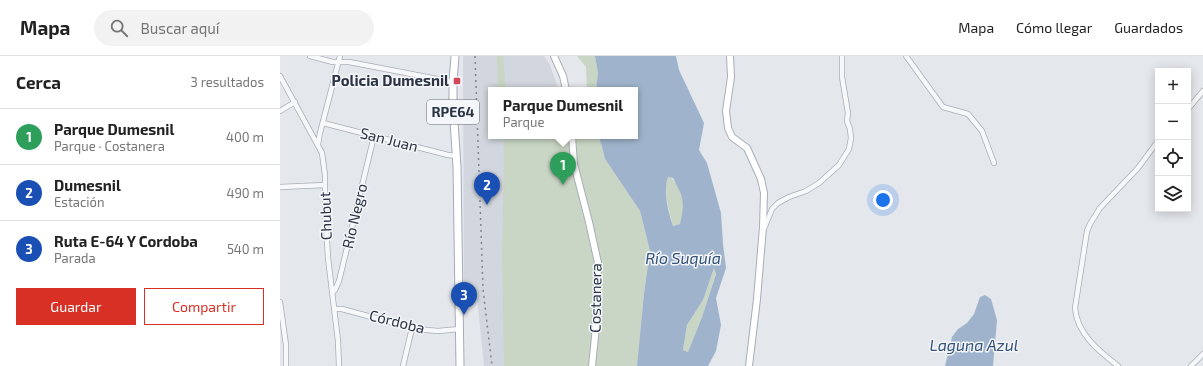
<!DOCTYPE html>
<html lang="es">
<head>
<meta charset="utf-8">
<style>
  body { margin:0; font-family:"Exo 2",sans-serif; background:#f2f2f2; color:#222 }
  .controls { position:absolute; right:12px; top:12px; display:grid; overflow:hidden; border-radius:0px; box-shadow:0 2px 10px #0003 }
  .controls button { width:36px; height:36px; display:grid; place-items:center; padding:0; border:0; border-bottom:1px solid #e0e0e0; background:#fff; color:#222; font:20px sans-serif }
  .you { position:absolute; left:603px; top:144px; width:14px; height:14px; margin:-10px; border:3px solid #fff; border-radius:50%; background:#1a73e8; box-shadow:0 0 0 6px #1a73e833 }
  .badge { display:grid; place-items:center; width:26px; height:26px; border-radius:50%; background:#d93025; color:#fff; font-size:13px; font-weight:700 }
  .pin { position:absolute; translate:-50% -33px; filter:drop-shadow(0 1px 2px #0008) }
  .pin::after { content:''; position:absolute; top:21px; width:14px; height:12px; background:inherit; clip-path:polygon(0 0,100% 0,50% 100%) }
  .popup { position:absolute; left:208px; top:31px; width:150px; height:52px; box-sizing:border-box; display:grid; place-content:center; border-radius:0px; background:#fff; filter:drop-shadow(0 1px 3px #0005); font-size:13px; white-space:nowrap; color:#767676 }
  .popup b { font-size:15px; color:#222 }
  .popup::after { content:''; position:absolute; left:50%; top:100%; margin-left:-8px; border:8px solid transparent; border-top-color:#fff }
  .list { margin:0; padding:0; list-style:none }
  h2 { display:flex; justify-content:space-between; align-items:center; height:52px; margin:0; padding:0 16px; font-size:17px }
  h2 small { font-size:13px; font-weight:400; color:#767676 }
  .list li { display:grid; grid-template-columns:26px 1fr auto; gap:12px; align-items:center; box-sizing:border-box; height:56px; padding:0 16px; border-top:1px solid #e0e0e0 }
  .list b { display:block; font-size:15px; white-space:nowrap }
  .list p { margin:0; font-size:13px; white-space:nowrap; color:#767676 }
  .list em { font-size:13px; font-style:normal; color:#767676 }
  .actions { display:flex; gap:8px; padding:12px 16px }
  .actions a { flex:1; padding:9px 0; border:1px solid #d93025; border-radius:0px; text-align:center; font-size:14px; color:#d93025 }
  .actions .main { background:#d93025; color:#fff }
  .icon { flex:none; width:22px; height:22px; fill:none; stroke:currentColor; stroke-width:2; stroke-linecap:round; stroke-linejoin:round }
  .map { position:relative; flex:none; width:923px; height:310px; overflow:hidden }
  header { display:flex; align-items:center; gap:24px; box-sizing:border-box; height:56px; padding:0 20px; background:#fff; border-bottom:1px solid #e0e0e0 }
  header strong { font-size:19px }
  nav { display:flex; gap:22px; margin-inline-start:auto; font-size:14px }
  .search { width:280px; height:36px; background:#f2f2f2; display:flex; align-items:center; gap:10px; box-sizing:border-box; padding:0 14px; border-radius:22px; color:#767676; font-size:15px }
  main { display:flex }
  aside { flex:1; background:#fff }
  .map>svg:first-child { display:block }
  .built { fill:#d2d6de }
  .green { fill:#c9d6c5 }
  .water { fill:#9fb4cc; fill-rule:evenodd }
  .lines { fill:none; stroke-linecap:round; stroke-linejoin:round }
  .street-casing { stroke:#a9aeb7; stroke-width:6 }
  .secondary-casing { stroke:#a9aeb7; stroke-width:8 }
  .primary-casing { stroke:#a3abb8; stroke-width:9 }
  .street { stroke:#f7f8fa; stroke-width:4.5 }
  .secondary { stroke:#fff; stroke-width:6 }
  .primary { stroke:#fff; stroke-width:7 }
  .rail { stroke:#7d8696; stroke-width:1.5; stroke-dasharray:2 4; stroke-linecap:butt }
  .poi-dot { fill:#d1495b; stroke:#f4f6f9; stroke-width:1.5 }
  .labels { text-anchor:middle; stroke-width:3; stroke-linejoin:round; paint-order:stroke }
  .shield { fill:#f4f6f9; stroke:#676e7b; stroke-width:1 }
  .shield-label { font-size:14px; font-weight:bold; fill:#2b3445 }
  .poi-label { font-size:15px; font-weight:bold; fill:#2b3445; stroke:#f4f6f9; text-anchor:end }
  .street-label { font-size:15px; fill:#2b3445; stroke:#f4f6f9 }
  .water-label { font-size:16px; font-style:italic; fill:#34527a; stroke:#f4f6f9 }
</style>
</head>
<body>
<header>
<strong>Mapa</strong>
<div class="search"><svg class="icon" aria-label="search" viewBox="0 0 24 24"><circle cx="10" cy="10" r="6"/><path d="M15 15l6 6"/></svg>Buscar aquí</div>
<nav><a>Mapa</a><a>Cómo llegar</a><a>Guardados</a></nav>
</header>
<main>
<aside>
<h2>Cerca<small>3 resultados</small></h2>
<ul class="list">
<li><span class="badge" style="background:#2e9e5b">1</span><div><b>Parque Dumesnil</b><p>Parque · Costanera</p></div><em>400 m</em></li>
<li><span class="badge" style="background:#1a4fb4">2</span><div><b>Dumesnil</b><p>Estación</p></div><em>490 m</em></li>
<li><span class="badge" style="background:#1a4fb4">3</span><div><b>Ruta E-64 Y Cordoba</b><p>Parada</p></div><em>540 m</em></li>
</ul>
<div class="actions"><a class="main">Guardar</a><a>Compartir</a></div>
</aside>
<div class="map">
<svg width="923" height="310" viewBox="0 0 923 310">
  <rect width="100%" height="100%" fill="#e4e7ec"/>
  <!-- built -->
  <path class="built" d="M183,0H264L270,9L279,34H211V80H286L302,310H204L197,242L184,244Z"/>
  <!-- green -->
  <path class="green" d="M217,0H223L226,34H218Z
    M297,0H315L318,17L316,34H307L306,11Z
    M223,80H319L325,103L360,155L370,195L364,237L357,310H224L222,199L224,102Z
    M388,120C397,124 403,140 404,149C405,155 402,163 400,168L393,170C389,154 383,137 388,120Z
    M434,212L436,217L422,261L408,296L403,294L407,269L423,244Z"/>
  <!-- water -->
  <path class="water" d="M315,0H396L399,14L424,67L419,94L427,107L441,157L443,188L446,212L436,242L441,269L436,295L428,310H357L364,237L370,195L360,155L325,103L319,80H355V34H316L318,17ZM388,121L393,122C404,142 405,146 400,168L393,170C388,155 383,136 388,121ZM434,212L436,218L422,261L408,296L403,294L407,269L423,244Z
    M705,239L711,243L717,264L713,310H665L672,281L678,273L687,267L694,258L700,241Z"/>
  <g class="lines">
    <!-- street casing -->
    <g class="street-casing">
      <path id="street" d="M30,0L53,6H69L173,26
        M626,0L663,51L688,58L702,75L714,107
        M0,20L42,97L45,119V152L48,202L58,285L59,310
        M908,53L923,35
        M0,55L15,46
        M43,67L168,99L176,100
        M38,88L40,77L60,0
        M0,131L45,129
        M484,173L492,153L498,147L509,141L526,135L539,127L559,109L569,93L571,82L570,73L567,65L568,57L562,21V0
        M52,237L55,234L59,225L94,80
        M0,246L6,289V310
        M54,253H62L132,272L147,274L158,275L180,273
        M123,310L132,272
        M838,310C819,295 797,278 795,252L807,175L810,168L820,152L858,112L878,85
        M911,310L923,298"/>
    </g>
    <!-- secondary casing -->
    <g class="secondary-casing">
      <path id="secondary" d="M274,0L283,20L286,34
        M450,0L451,21L446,55L448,72L452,81L467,92L481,123L484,137L483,171L477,243L469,310
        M292,80L294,108L309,166L318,207L315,281L312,310"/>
    </g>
    <!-- primary casing -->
    <g class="primary-casing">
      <path id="primary" d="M175,0L173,26V50L177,111L180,310"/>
    </g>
    <!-- street -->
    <use href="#street" class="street"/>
    <!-- secondary -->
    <use href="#secondary" class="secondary"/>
    <!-- primary -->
    <use href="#primary" class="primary"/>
    <!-- rail -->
    <path class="rail" d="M195,0L203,233L212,310"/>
  </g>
  <!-- markers -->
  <rect class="poi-dot" x="173" y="21" width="8" height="8" rx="2"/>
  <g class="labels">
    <!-- shield labels -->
    <rect class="shield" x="147" y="44" width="52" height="24" rx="3"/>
    <g class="shield-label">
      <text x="173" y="61">RPE64</text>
    </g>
    <!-- poi labels -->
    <g class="poi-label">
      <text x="169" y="30">Policia Dumesnil</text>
    </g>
    <!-- street labels -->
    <g class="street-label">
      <text transform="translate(109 84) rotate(14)" y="5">San Juan</text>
      <text transform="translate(46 160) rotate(-92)" y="5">Chubut</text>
      <text transform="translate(75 160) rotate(-77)" y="5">Río Negro</text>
      <text transform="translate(316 242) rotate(-89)" y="5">Costanera</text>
      <text transform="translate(117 266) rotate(14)" y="5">Córdoba</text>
    </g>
    <!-- water labels -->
    <g class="water-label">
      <text x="403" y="208">Río Suquía</text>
      <text x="694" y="295">Laguna Azul</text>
    </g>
  </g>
</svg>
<div class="controls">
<button>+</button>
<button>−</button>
<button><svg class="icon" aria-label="locate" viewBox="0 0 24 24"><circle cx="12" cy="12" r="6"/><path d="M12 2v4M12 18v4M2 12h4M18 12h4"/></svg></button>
<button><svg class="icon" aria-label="layers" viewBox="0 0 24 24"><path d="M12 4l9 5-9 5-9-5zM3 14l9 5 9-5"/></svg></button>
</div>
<div class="you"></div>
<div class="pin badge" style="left:283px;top:129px;background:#2e9e5b">1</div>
<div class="popup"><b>Parque Dumesnil</b>Parque</div>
<div class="pin badge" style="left:207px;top:149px;background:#1a4fb4">2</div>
<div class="pin badge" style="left:184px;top:259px;background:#1a4fb4">3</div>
</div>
</main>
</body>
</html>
